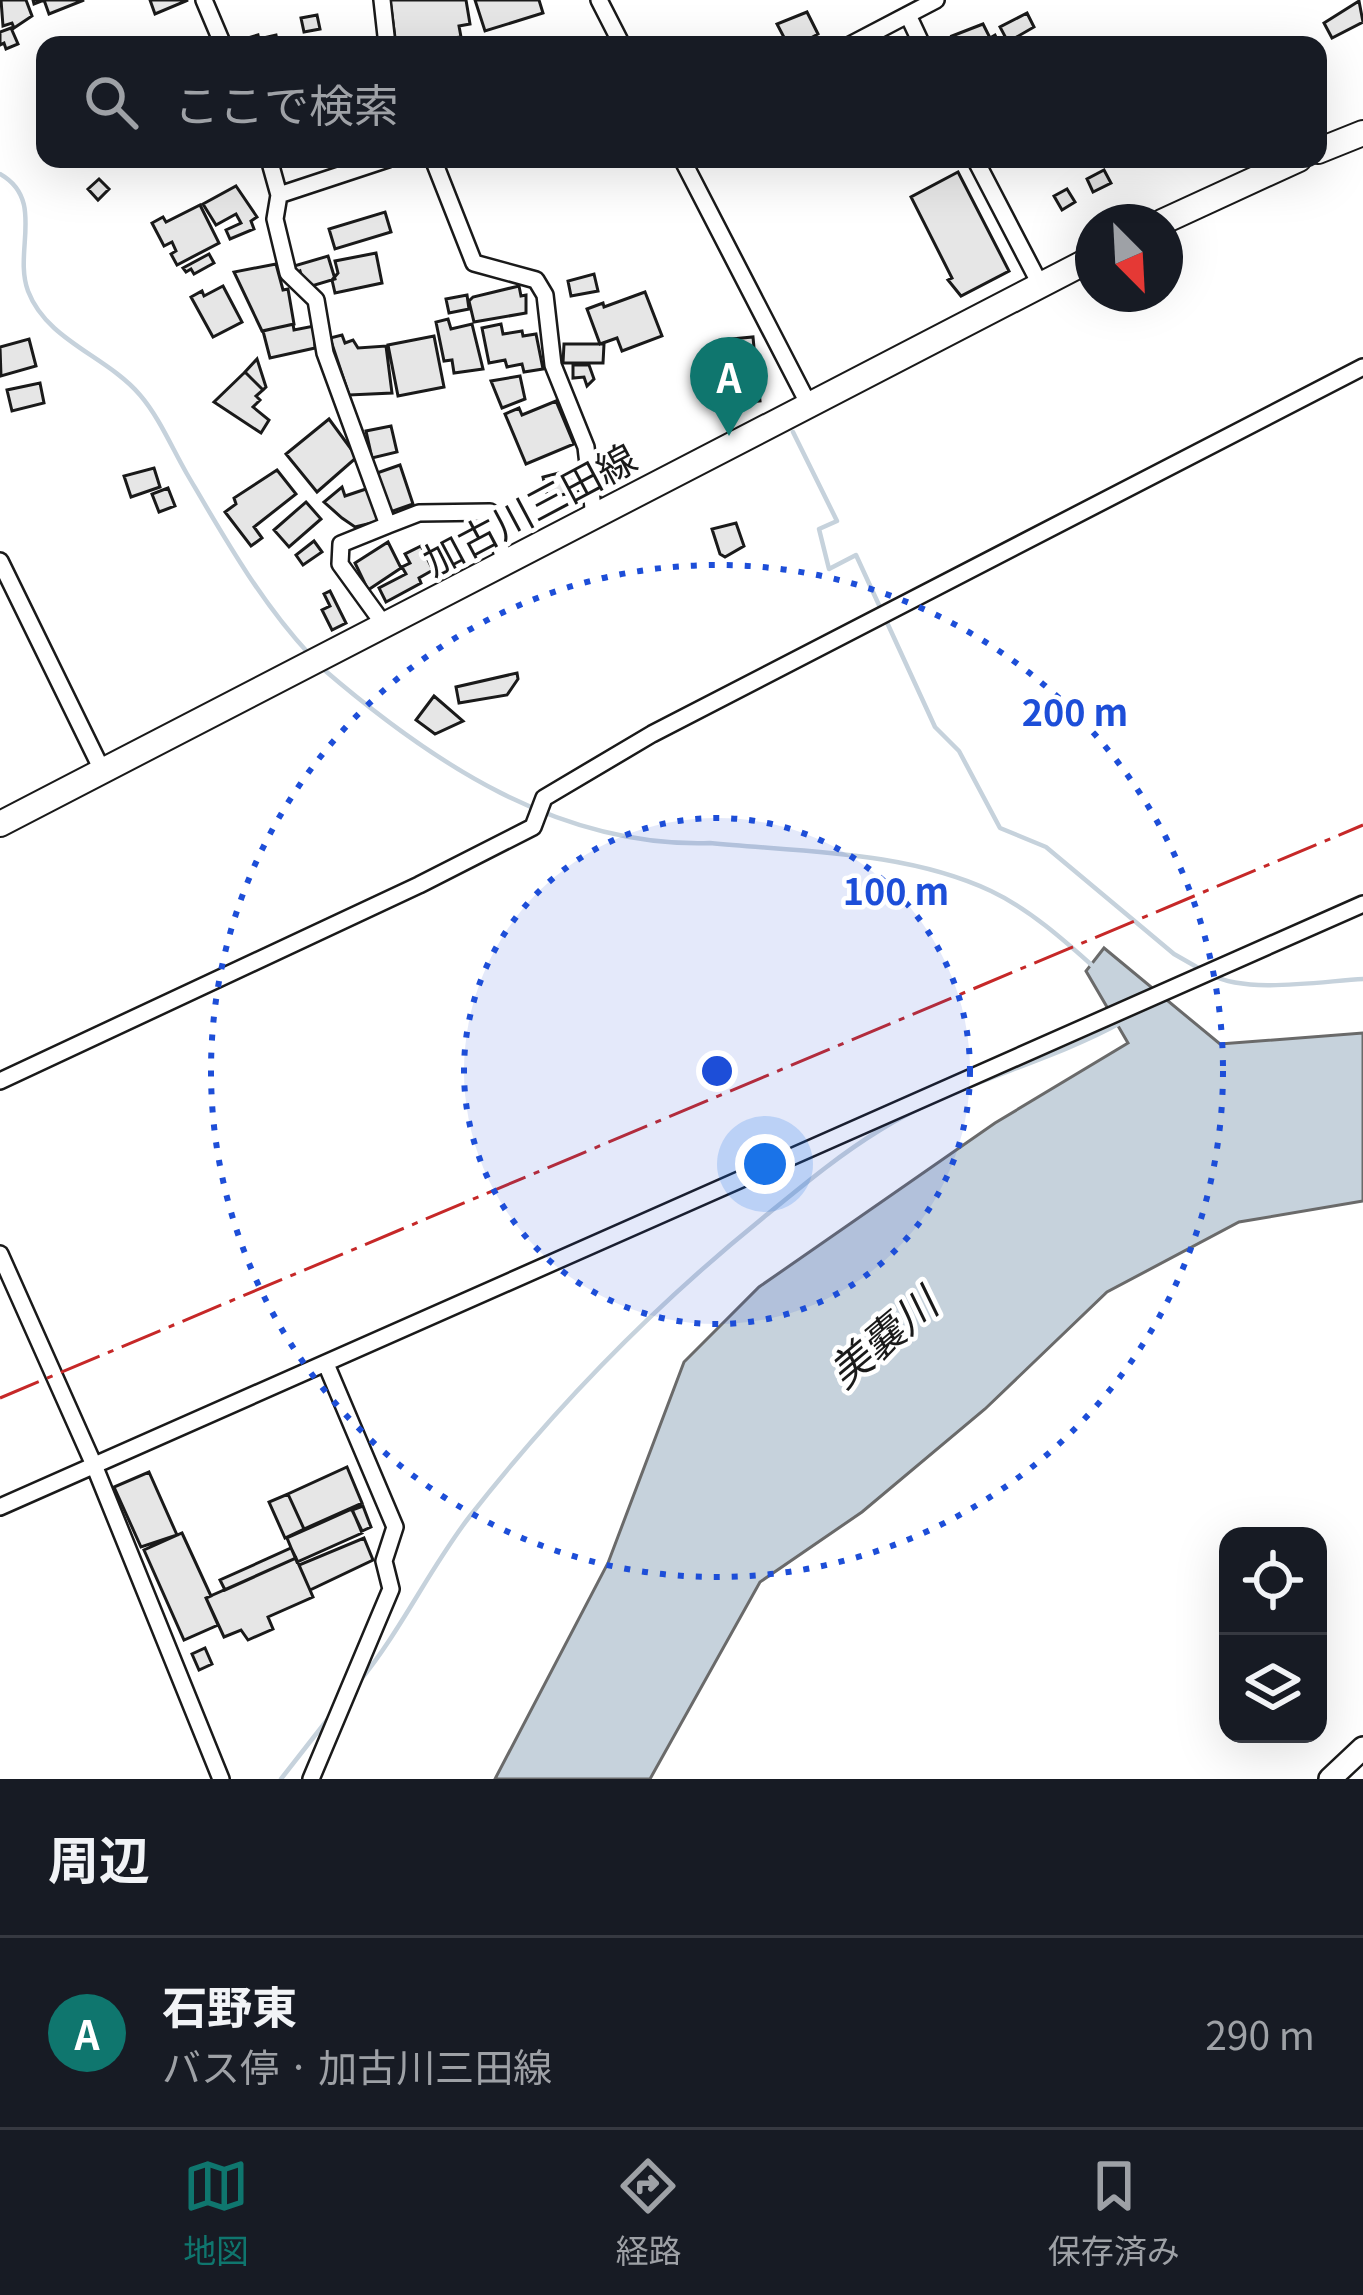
<!DOCTYPE html>
<html lang="ja">
<head>
<meta charset="utf-8">
<style>
  body { margin:0; font-family:Georgia,"Noto Sans JP",serif; background:#242831; color:#f1f3f6 }
  .controls { position:absolute; right:36px; bottom:36px; display:grid; overflow:hidden; border-radius:24px; box-shadow:0 12px 48px #0002 }
  .controls button { width:108px; height:108px; display:grid; place-items:center; padding:0; border:0; border-bottom:3px solid #363941; background:#171b24; color:#f1f3f6; font:60px sans-serif }
  .compass { position:absolute; left:1075px; top:204px; width:108px; height:108px; border-radius:50%; background:#171b24; box-shadow:0 12px 48px #0002; rotate:156deg }
  .you { position:absolute; left:765px; top:1164px; width:42px; height:42px; margin:-30px; border:9px solid #fff; border-radius:50%; background:#1a73e8; box-shadow:0 0 0 18px #1a73e833 }
  .badge { display:grid; place-items:center; width:78px; height:78px; border-radius:50%; background:#0f766e; color:#fff; font-size:39px; font-weight:700 }
  .pin { position:absolute; translate:-50% -99px; filter:drop-shadow(0 3px 6px #0008) }
  .pin::after { content:''; position:absolute; top:63px; width:42px; height:36px; background:inherit; clip-path:polygon(0 0,100% 0,50% 100%) }
  .list { margin:0; padding:0; list-style:none }
  h2 { display:flex; justify-content:space-between; align-items:center; height:156px; margin:0; padding:0 48px; font-size:51px }
  h2 small { font-size:39px; font-weight:400; color:#9ea1a6 }
  .list li { display:grid; grid-template-columns:78px 1fr auto; gap:36px; align-items:center; box-sizing:border-box; height:192px; padding:0 48px; border-top:3px solid #363941 }
  .list b { display:block; font-size:45px; white-space:nowrap }
  .list p { margin:0; font-size:39px; white-space:nowrap; color:#9ea1a6 }
  .list em { font-size:39px; font-style:normal; color:#9ea1a6 }
  .icon { flex:none; width:66px; height:66px; fill:none; stroke:currentColor; stroke-width:2; stroke-linecap:round; stroke-linejoin:round }
  .map { position:relative; flex:none; width:1363px; height:1779px; overflow:hidden }
  .search { position:absolute; background:#171b24; box-shadow:0 12px 48px #0002; left:36px; right:36px; top:36px; height:132px; display:flex; align-items:center; gap:30px; box-sizing:border-box; padding:0 42px; border-radius:24px; color:#9ea1a6; font-size:45px }
  .sheet { height:348px; background:#171b24 }
  nav { display:flex; justify-content:space-around; align-items:center; box-sizing:border-box; height:168px; border-top:3px solid #363941; background:#171b24; font-size:33px; color:#9ea1a6 }
  nav a { display:grid; justify-items:center; gap:6px }
  nav .on { color:#0f766e }
  .map>svg:first-child { display:block }
  .water { fill:#c6d2dc; stroke:#6a6a6a; stroke-width:3 }
  .lines { fill:none; stroke-linecap:round; stroke-linejoin:round }
  .stream { stroke:#c6d2dc; stroke-width:4.5 }
  .building { fill:#e6e6e6; stroke:#1a1a1a; stroke-width:3 }
  .minor-casing { stroke:#1a1a1a; stroke-width:20 }
  .secondary-casing { stroke:#1a1a1a; stroke-width:26 }
  .primary-casing { stroke:#1a1a1a; stroke-width:28 }
  .minor { stroke:#fff; stroke-width:15 }
  .secondary { stroke:#fff; stroke-width:21 }
  .primary { stroke:#fff; stroke-width:24 }
  .power { stroke:#c62828; stroke-width:3; stroke-dasharray:42 9 6 9; stroke-linecap:butt }
  .ring { fill:none; stroke:#1d4ed8; stroke-width:6; stroke-dasharray:6 12 }
  .labels { text-anchor:middle; stroke-width:9; stroke-linejoin:round; paint-order:stroke }
  .street-label { font-size:39px; fill:#1a1a1a; stroke:#fff }
  .water-label { font-size:42px; font-style:italic; fill:#1a1a1a; stroke:#fff }
  .centre { fill:#1d4ed8; stroke:#fff; stroke-width:6 }
  .ring-label { font-size:36px; text-anchor:middle; font-weight:bold; fill:#1d4ed8; stroke:#fff; stroke-width:9; stroke-linejoin:round; paint-order:stroke }
</style>
</head>
<body>
<div class="map">
<svg width="1363" height="1779" viewBox="0 0 1363 1779">
  <rect width="100%" height="100%" fill="#fff"/>
  <!-- water -->
  <path class="water" d="M1104,948L1220,1044L1363,1033V1201L1239,1222L1107,1292L985,1409L862,1512L760,1582L650,1779H495L608,1563L684,1362L759,1287L995,1123L1128,1043L1086,971Z"/>
  <g class="lines">
    <!-- stream -->
    <path class="stream" d="M0,174C46,200 13,251 28,291C47,341 107,356 140,395C159,417 172,448 187,474C224,537 260,601 310,655
      M793,432L837,521L819,529L829,569L856,555L935,727L959,751L1000,828L1046,847L1174,954L1202,970
      M322,668C431,762 559,848 710,843C802,852 906,851 991,891C1029,909 1064,940 1095,968
      M1212,975C1247,994 1323,981 1363,979
      M358,1683C401,1631 429,1569 470,1516C557,1405 654,1306 764,1217C802,1186 839,1155 880,1130C955,1083 1046,1064 1122,1022
      M281,1779L331,1715"/>
  </g>
  <!-- building -->
  <path class="building" d="M1,0H26L32,16L14,28L12,23L3,26Z
    M33,0H84L49,14L44,0L34,4Z
    M150,0H188L155,14Z
    M390,0H466L470,24L459,26L461,37L396,45Z
    M475,0H539L543,13L485,31Z
    M1359,1L1363,22L1332,38L1324,23Z
    M807,12L818,34L798,45H788L777,24Z
    M1027,13L1034,27L1008,42L1000,27Z
    M317,15L320,29L304,32L301,18Z
    M983,24L990,38L995,35L1000,45H945L955,40L952,36Z
    M11,28L18,44L6,49L4,43L0,45V32Z
    M258,35L259,39L276,35L278,45L231,43Z
    M1104,170L1111,183L1093,192L1087,179Z
    M958,172L1009,271L961,296L948,280L952,278L911,197Z
    M99,179L109,189L98,200L88,189Z
    M236,186L257,217L251,221L254,229L230,239L226,230L241,223L236,214L216,225L203,204Z
    M1067,189L1075,202L1062,210L1054,196Z
    M200,205L219,243L177,265L171,254L176,251L172,242L164,246L152,223L163,217L166,222Z
    M385,212L391,232L335,249L329,229Z
    M376,253L382,283L335,293L332,280L338,273L335,261Z
    M209,254L214,263L194,274L191,269L186,272L183,268Z
    M328,256L335,279L305,288L300,271L296,273L294,266Z
    M276,264L283,290L288,289L294,324L262,331L234,272Z
    M594,274L598,291L571,296L568,281Z
    M223,286L242,322L213,337L191,297L202,291L204,296Z
    M519,286L521,296L526,295V313L474,322L469,301L473,297Z
    M645,292L662,336L622,351L617,338L600,344L587,309L603,303L604,307Z
    M467,295L469,309L449,313L446,299Z
    M448,319L451,329L472,324L483,369L454,373L452,360L444,361L436,322Z
    M293,324L294,330L314,326L315,348L270,358L263,331Z
    M501,324L503,334L522,331L523,336L536,334L543,369L524,372L522,364L507,367L505,360L489,363L482,328Z
    M342,335L345,343L353,340L358,348L386,346L392,393L349,395L330,338Z
    M434,336L444,387L398,396L388,345Z
    M753,337L756,369L727,371L726,360L720,361V340Z
    M29,339L36,366L1,376L0,347Z
    M564,344H604L603,363H563Z
    M257,359L266,387L263,390L245,372Z
    M573,365H589L594,379L587,386L584,377L573,378Z
    M757,371L760,401L741,403L738,373Z
    M245,372L263,390L256,396L260,400L253,407L269,420L261,433L214,402Z
    M520,376L525,399L502,408L491,381Z
    M40,383L44,403L12,411L7,390Z
    M556,401L574,444L526,464L505,414L519,408L522,415Z
    M329,419L357,457L317,492L286,454Z
    M391,426L397,452L372,458L366,431Z
    M400,465L413,504L390,512L377,473Z
    M154,468L160,487L131,497L124,476Z
    M574,469L579,491L548,498L543,477Z
    M277,470L296,494L254,527L262,538L251,546L225,512L236,504L234,498Z
    M342,487L345,496L369,488L380,521L355,527L342,518L324,502Z
    M168,488L175,506L159,512L152,494Z
    M306,502L321,519L289,547L274,530Z
    M736,523L744,546L725,557L720,554L712,529Z
    M314,541L322,552L303,565L296,555Z
    M388,542L401,568L368,590L355,563Z
    M421,546L433,570L419,578L421,583L386,602L379,588L406,574L402,567L410,563L405,554Z
    M330,591L346,623L332,630L322,610L330,606L324,594Z
    M517,673L518,679L507,695L459,703L456,687Z
    M434,696L463,721L435,734L416,720Z
    M347,1467L362,1503L304,1529L288,1494Z
    M149,1472L177,1535L141,1547L114,1487Z
    M288,1494L304,1529L285,1538L269,1502Z
    M363,1506L371,1527L362,1531L352,1510Z
    M352,1509L362,1533L297,1562L287,1538Z
    M182,1533L211,1596L206,1598L218,1625L184,1640L144,1550Z
    M364,1538L373,1560L310,1590L299,1565Z
    M291,1548L296,1558L225,1590L220,1580Z
    M296,1558L313,1597L268,1617L273,1629L248,1640L241,1630L224,1637L206,1598Z
    M205,1648L212,1664L199,1670L192,1654Z"/>
  <g class="lines">
    <!-- minor casing -->
    <g class="minor-casing">
      <path id="minor" d="M204,0L223,45
        M382,0L387,45
        M599,0L622,45
        M908,15L922,45
        M850,45L936,0
        M269,159L279,195L275,219L288,273L316,300L325,353L388,525L341,544L340,564L385,626
        M433,159L474,263L536,280L545,295L553,365L586,447L594,517
        M682,159L809,405
        M975,159L1041,286
        M279,195L388,159
        M388,525L419,513L490,512L505,563
        M0,561L104,774
        M0,1081L419,885L533,827L544,798L652,734L1363,367
        M0,1254L94,1465L221,1779
        M0,1507L1363,904
        M311,1779L391,1589L384,1561L395,1527L326,1364"/>
    </g>
    <!-- secondary casing -->
    <g class="secondary-casing">
      <path id="secondary" d="M1330,1779L1363,1748"/>
    </g>
    <!-- primary casing -->
    <g class="primary-casing">
      <path id="primary" d="M1318,151L1363,133
        M1162,222L1299,159
        M0,824L1093,258"/>
    </g>
    <!-- minor -->
    <use href="#minor" class="minor"/>
    <!-- secondary -->
    <use href="#secondary" class="secondary"/>
    <!-- primary -->
    <use href="#primary" class="primary"/>
    <!-- power -->
    <path class="power" d="M0,1398L1363,825"/>
  </g>
  <!-- distance rings -->
  <circle cx="717" cy="1071" r="253" fill="#1d4ed8" fill-opacity=".12"/>
  <g class="ring">
    <circle cx="717" cy="1071" r="253"/>
    <circle cx="717" cy="1071" r="506"/>
  </g>
  <g class="labels">
    <!-- street labels -->
    <g class="street-label">
      <text transform="translate(530 510) rotate(-28)" y="14">加古川三田線</text>
    </g>
    <!-- water labels -->
    <g class="water-label">
      <text transform="translate(883 1338) rotate(-40)" y="15">美嚢川</text>
    </g>
  </g>
  <circle cx="717" cy="1071" r="18" class="centre"/>
  <g class="ring-label">
    <text x="1075" y="726">200 m</text>
    <text x="896" y="905">100 m</text>
  </g>
</svg>
<div class="controls">
<button><svg class="icon" aria-label="locate" viewBox="0 0 24 24"><circle cx="12" cy="12" r="6"/><path d="M12 2v4M12 18v4M2 12h4M18 12h4"/></svg></button>
<button><svg class="icon" aria-label="layers" viewBox="0 0 24 24"><path d="M12 4l9 5-9 5-9-5zM3 14l9 5 9-5"/></svg></button>
</div>
<svg class="compass" viewBox="-18 -18 36 36"><path d="M0-13l5 13h-10z" fill="#e53935"/><path d="M0 13l5-13h-10z" fill="#9ea1a6"/></svg>
<div class="you"></div>
<div class="pin badge" style="left:729px;top:436px">A</div>
<div class="search"><svg class="icon" aria-label="search" viewBox="0 0 24 24"><circle cx="10" cy="10" r="6"/><path d="M15 15l6 6"/></svg>ここで検索</div>
</div>
<section class="sheet">
<h2>周辺<small></small></h2>
<ul class="list">
<li><span class="badge">A</span><div><b>石野東</b><p>バス停 · 加古川三田線</p></div><em>290 m</em></li>
</ul>
</section>
<nav>
<a class="on"><svg class="icon" aria-label="map" viewBox="0 0 24 24"><path d="M3 6l6-2 6 2 6-2v14l-6 2-6-2-6 2zM9 4v14M15 6v14"/></svg>地図</a>
<a><svg class="icon" aria-label="directions" viewBox="0 0 24 24"><path d="M12 3l9 9-9 9-9-9zM9 14v-3h6M13 9l2 2-2 2"/></svg>経路</a>
<a><svg class="icon" aria-label="saved" viewBox="0 0 24 24"><path d="M7 4h10v16l-5-4-5 4z"/></svg>保存済み</a>
</nav>
</body>
</html>
